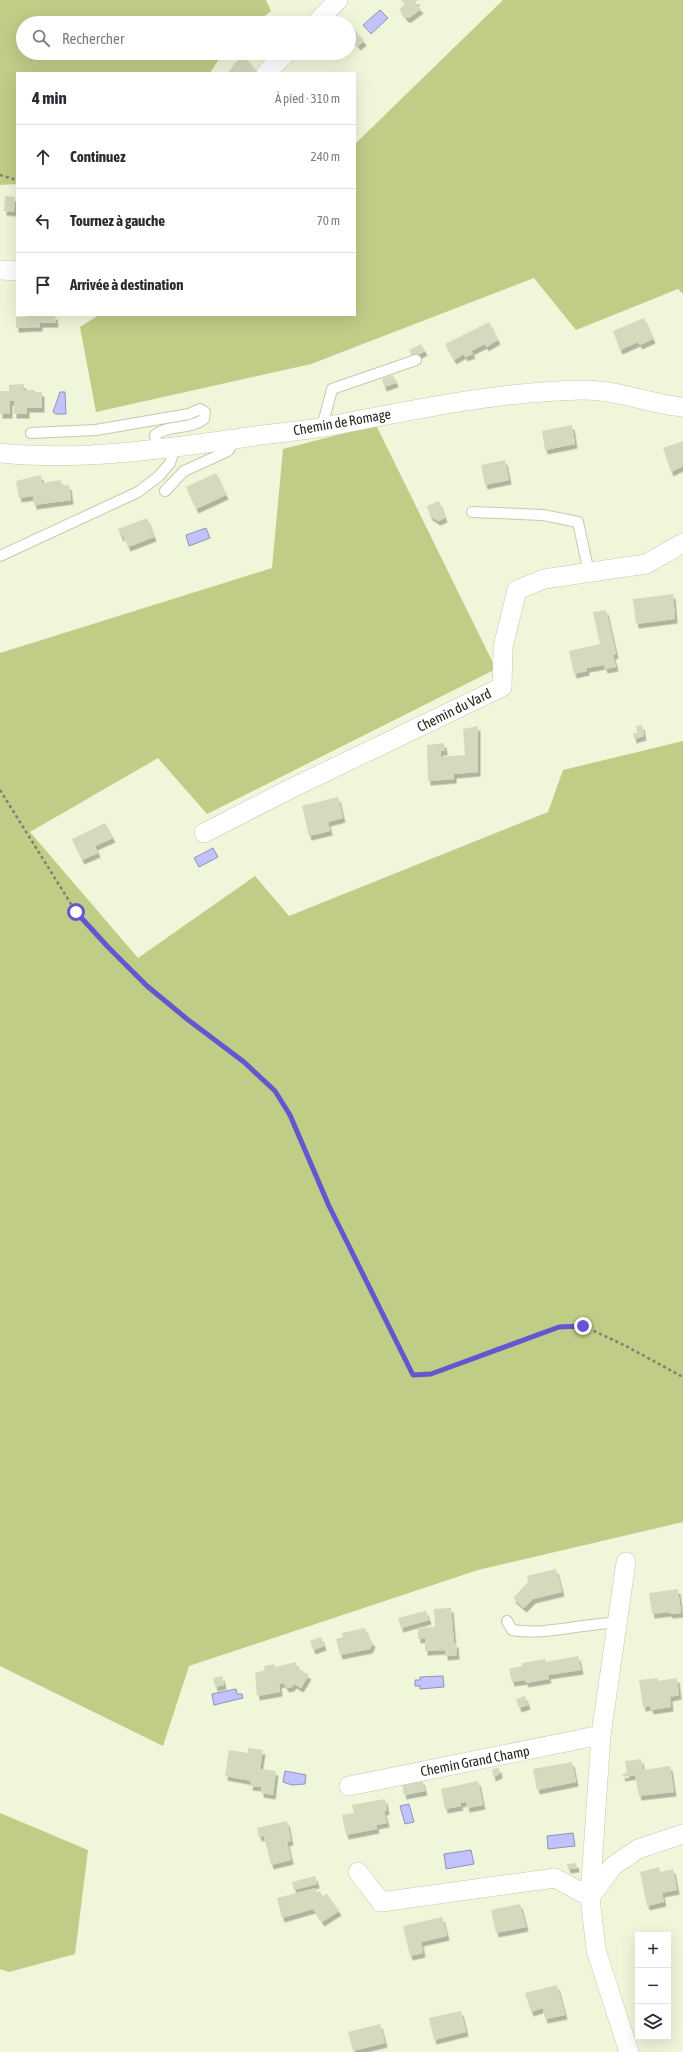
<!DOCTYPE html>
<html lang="fr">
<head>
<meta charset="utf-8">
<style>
  body { margin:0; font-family:"Asap Condensed",sans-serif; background:#f7f7f7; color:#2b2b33 }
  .controls { position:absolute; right:12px; bottom:12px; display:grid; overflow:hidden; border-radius:0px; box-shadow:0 4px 16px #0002 }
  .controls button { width:36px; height:36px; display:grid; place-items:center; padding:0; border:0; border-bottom:1px solid #e1e1e2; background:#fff; color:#2b2b33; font:20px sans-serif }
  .stop { position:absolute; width:12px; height:12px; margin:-9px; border:3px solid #6556d0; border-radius:50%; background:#fff }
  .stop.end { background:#6556d0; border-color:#fff; box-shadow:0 1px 4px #0008 }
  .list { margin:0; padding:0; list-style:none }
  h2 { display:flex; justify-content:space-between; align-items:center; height:52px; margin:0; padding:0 16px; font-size:17px }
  h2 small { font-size:13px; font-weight:400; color:#7c7c81 }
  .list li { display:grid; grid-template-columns:26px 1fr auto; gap:12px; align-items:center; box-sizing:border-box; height:64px; padding:0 16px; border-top:1px solid #e1e1e2 }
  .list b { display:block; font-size:15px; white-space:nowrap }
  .list em { font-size:13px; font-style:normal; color:#7c7c81 }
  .icon { flex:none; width:22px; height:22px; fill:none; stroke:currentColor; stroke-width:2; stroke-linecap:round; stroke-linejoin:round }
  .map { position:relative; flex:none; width:683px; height:2052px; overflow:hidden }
  .search { position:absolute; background:#fff; box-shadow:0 4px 16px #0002; left:16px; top:16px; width:340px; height:44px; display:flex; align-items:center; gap:10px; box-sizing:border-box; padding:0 14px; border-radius:22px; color:#7c7c81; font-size:15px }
  .panel { position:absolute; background:#fff; box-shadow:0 4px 16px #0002; left:16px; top:72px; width:340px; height:244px; border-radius:0px }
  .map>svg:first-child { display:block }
  .green { fill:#bfcd86 }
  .water { fill:#c2c3fc; stroke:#9192b7 }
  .building { fill:#d3dabe; filter:url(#shadow) }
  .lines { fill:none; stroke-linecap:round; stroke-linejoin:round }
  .lane-casing { stroke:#c4caaf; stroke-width:12 }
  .street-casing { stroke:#c4caaf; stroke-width:20 }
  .path { stroke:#7d816f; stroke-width:2.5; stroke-dasharray:3 3; stroke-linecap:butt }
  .lane { stroke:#fff; stroke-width:10 }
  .street { stroke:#fff; stroke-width:19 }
  .route { stroke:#6556d0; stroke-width:5 }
  .labels { text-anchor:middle; stroke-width:3; stroke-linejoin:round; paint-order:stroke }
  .street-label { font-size:14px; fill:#1f2117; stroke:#fff }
</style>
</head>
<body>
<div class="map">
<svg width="683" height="2052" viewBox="0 0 683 2052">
  <defs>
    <filter id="shadow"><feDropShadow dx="2.5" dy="4.5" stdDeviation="0" flood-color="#0004"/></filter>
  </defs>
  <rect width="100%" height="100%" fill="#eff6da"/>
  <!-- green -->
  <path class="green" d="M0,0H266L271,11L256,23H23V53H223L210,73H17V184L0,185Z
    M503,0H683V294L678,289L576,330L534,278L311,364L96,412L80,327L99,315H355V144Z
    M376,425L496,669L207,814L158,758L30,832L138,958L255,876L289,916L548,812L563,770L683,741V1522L478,1570L189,1666L163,1746L0,1666V653L272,568L283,449Z
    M0,1813L88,1850L75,1954L9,1972L0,1969Z"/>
  <!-- water -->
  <path class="water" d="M380,10L388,18L371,34L363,25Z
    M60,392H65L66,414H56L53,412Z
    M206,528L210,538L189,546L186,535Z
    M213,848L218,857L199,867L194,858Z
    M443,1676L444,1687L420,1689V1686H415V1680H420V1677Z
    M236,1689L237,1694H242L243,1698L214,1705L212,1694Z
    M285,1771L306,1775L305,1784L292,1785L283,1782Z
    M409,1804L414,1822L405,1824L400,1806Z
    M573,1833L575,1846L548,1849L547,1836Z
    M471,1850L474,1864L446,1869L444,1854Z"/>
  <!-- building -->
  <path class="building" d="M401,0H418L415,3L421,9L409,18H406L399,9L405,4Z
    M354,29L364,41L358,46L349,35Z
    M244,56L256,70L253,73H228L235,63Z
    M5,196L15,197L14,212L4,211Z
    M27,315H55L56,323H40V327L16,328V317H27Z
    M644,318L653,339L640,345L638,342L620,350L613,331Z
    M489,322L498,340L486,347L485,344L471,351L473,354L465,357L464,354L454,360L445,344Z
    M421,344L425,351L413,358L409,350Z
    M393,375L396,383L384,387L382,379Z
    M24,384V390H35V392H42V408H27V414H14V401H10V414H0V391H9V385Z
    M572,425L575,444L545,450L542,431Z
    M683,441V466L671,472L663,448Z
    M505,460L509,480L485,485L481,465Z
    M216,473L226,495L196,509L186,487Z
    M41,475L42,483L61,480L62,486L69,485L71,500L34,505L33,496L19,498L16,481Z
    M439,501L445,518L438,521L430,516L427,506Z
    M147,518L154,537L128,547L123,535L121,537L118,529Z
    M673,594L675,619L636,624L633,599Z
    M606,610L616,654L613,655L616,667L605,669L604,665L587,668V671L574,674L569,651L600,644L593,612Z
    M642,725L644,736L634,739L633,733H637L636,726Z
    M478,726V772L454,774V779L428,781L427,745L444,743L445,751H441V757L465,755L463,729Z
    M338,797L343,818L328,822L330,831L309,836L302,806Z
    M105,823L113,838L95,846L98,853L82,860L72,839Z
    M556,1569L562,1592L533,1599L524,1608L513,1598L528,1582L527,1576Z
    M678,1589L681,1613L670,1614L669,1612L652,1614L649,1593Z
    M451,1608L454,1643H456L457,1655L445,1656V1650L425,1651V1638L418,1639V1628L435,1627L434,1609Z
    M426,1611L429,1620L401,1628L398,1618Z
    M365,1628L368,1637L373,1643L370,1649L340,1655L336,1639L343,1637L342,1633Z
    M321,1637L324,1646L313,1650L310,1641Z
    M578,1656L581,1670L548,1675L549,1679L526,1683L525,1680L512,1682L509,1669L522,1666V1663L545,1659L546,1662Z
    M296,1662L297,1668L309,1675L301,1688L294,1684L292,1687L287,1688L283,1683L279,1684L280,1692L257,1696L255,1673L265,1670L264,1666L275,1664V1667Z
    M222,1676L224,1685L215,1687L213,1678Z
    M658,1678V1681L677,1678L679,1695L670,1697L671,1707L651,1710L650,1706L643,1707L639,1680Z
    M525,1696L528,1705L519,1708L516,1699Z
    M248,1748L263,1750L260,1769L276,1771L273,1795L261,1793V1787L250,1786L251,1781L225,1776L229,1750L248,1753Z
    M641,1759L643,1770L670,1766L674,1792L639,1796L635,1775L623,1777L622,1774L627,1773L625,1761Z
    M572,1762L576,1782L537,1790L533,1769Z
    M499,1768L500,1774L493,1777L492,1769Z
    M422,1780L425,1791L404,1795L402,1784Z
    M478,1781L483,1805L467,1808L466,1802L460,1803L461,1806L445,1809L441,1789Z
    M385,1799L387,1810L384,1811L387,1823L376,1825L377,1829L346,1835L342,1815L354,1813L352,1805Z
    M287,1821L291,1841L287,1842L291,1860L271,1865L264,1836L259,1837L257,1828Z
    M576,1863L577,1868L568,1869L567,1864Z
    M659,1867L660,1872L673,1869L677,1890L662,1893L664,1902L647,1906L640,1872Z
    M315,1876L317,1884L294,1890L292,1882Z
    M316,1888V1892L319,1891L323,1896L327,1894L339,1911L322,1922L313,1909L282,1918L277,1898Z
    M520,1904L526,1927L496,1933L491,1910Z
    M442,1917L447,1936L421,1942L423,1953L410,1956L403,1926Z
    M557,1985L565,2015L545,2019L543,2008L531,2012L525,1993Z
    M461,2011L466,2032L434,2040L429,2018Z
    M380,2024L385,2043L353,2051L348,2032Z"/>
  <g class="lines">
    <!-- lane casing -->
    <g class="lane-casing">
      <path id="lane" d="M322,427L332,389L416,360
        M165,491L184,471L228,451L236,438
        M472,512L543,515L578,522L589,573
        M0,556L138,492L159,476L170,463L172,457L168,448L157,445L155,435C169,424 190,430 204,419L205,412L200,409L189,414L96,430L31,433
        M507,1621L512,1630C546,1636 582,1623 617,1623"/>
    </g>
    <!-- street casing -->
    <g class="street-casing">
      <path id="street" d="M316,23L338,0
        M266,73L286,53
        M0,270L17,271
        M0,453C78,461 157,450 235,439C264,434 294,432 324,427C408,411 494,392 581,390C615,389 649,404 683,407
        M204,833L290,789L502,687L503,647L517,590L544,579L646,564L683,543
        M626,1562L601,1735L590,1897L596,1950L629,2052
        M349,1786L601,1735
        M358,1872L381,1902L555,1878L590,1897L613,1866L638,1849L683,1834"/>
    </g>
    <!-- path -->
    <path class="path" d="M0,175L17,180
      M0,790L76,912L108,947L167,1003L244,1062L266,1081L283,1103L329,1206L413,1375L431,1374L559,1327L583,1326L624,1345L683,1377"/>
    <!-- lane -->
    <use href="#lane" class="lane"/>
    <!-- street -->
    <use href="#street" class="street"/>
  </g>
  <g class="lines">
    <!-- route -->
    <path class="route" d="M76,912L108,947L147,986L187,1019L244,1062L275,1091L290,1115L329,1206L413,1375L431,1374L559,1327L583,1326"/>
  </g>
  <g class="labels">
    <!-- street labels -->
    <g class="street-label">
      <text transform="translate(342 422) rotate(-10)" y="5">Chemin de Romage</text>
      <text transform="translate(454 710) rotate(-26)" y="5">Chemin du Vard</text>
      <text transform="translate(475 1761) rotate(-11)" y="5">Chemin Grand Champ</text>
    </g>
  </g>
</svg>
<div class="controls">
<button>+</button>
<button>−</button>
<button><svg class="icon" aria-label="layers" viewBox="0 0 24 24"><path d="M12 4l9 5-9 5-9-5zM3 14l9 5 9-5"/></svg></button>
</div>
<div class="stop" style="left:76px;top:912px"></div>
<div class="stop end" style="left:583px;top:1326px"></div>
<div class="search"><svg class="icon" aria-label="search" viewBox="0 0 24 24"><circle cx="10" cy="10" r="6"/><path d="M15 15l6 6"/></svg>Rechercher</div>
<section class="panel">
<h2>4 min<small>À pied · 310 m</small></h2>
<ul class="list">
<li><svg class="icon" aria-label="ahead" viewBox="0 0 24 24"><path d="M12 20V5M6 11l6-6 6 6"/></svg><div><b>Continuez</b></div><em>240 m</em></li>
<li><svg class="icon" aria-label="left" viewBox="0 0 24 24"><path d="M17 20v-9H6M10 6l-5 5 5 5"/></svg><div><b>Tournez à gauche</b></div><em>70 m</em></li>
<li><svg class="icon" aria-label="arrive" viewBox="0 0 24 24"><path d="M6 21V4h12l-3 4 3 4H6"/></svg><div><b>Arrivée à destination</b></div></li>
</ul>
</section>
</div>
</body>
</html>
